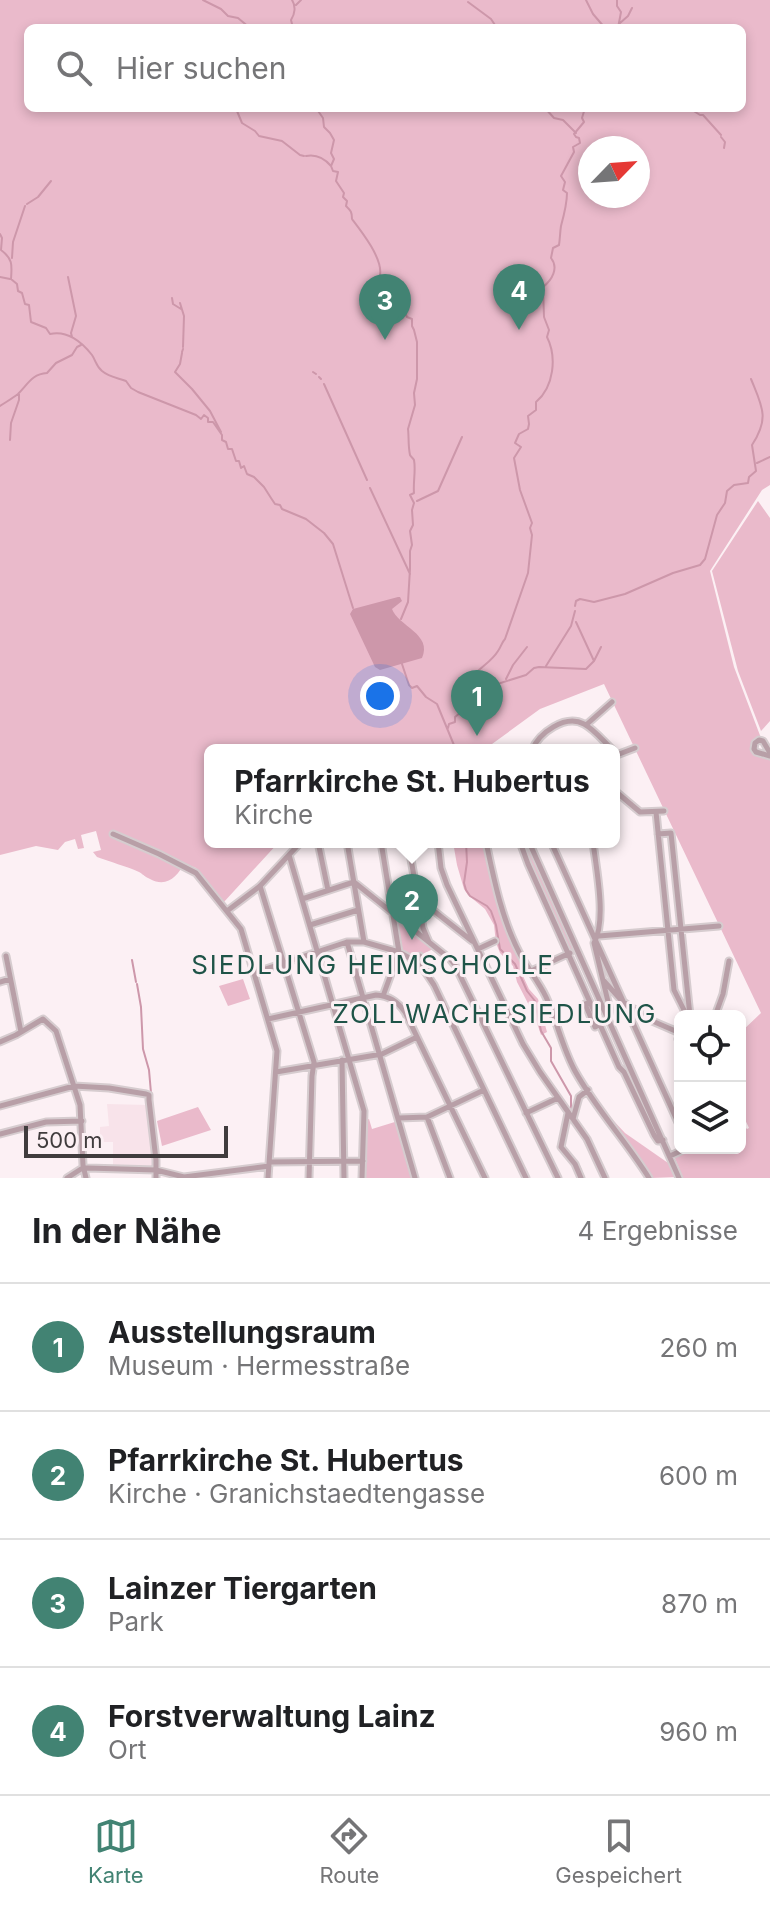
<!DOCTYPE html>
<html lang="de">
<head>
<meta charset="utf-8">
<style>
  body { margin:0; font-family:Inter,sans-serif; background:#f6f6f6; color:#202124 }
  .controls { position:absolute; right:24px; bottom:24px; display:grid; overflow:hidden; border-radius:12px; box-shadow:0 4px 12px #0003 }
  .controls button { width:72px; height:72px; display:grid; place-items:center; padding:0; border:0; border-bottom:2px solid #e0e0e0; background:#fff; color:#202124; font:40px sans-serif }
  .compass { position:absolute; left:578px; top:136px; width:72px; height:72px; border-radius:50%; background:#fff; box-shadow:0 4px 12px #0003; rotate:65deg }
  .scale { position:absolute; left:24px; bottom:20px; width:204px; box-sizing:border-box; padding-left:8px; border:4px solid #403c3d; border-top:0; font-size:22px; line-height:28px; white-space:nowrap; color:#403c3d; -webkit-text-stroke:6px #fcf0f4; paint-order:stroke }
  .you { position:absolute; left:380px; top:696px; width:28px; height:28px; margin:-20px; border:6px solid #fff; border-radius:50%; background:#1a73e8; box-shadow:0 0 0 12px #1a73e833 }
  .badge { display:grid; place-items:center; width:52px; height:52px; border-radius:50%; background:#428373; color:#fff; font-size:26px; font-weight:700 }
  .pin { position:absolute; translate:-50% -66px; filter:drop-shadow(0 2px 4px #0008) }
  .pin::after { content:''; position:absolute; top:42px; width:28px; height:24px; background:inherit; clip-path:polygon(0 0,100% 0,50% 100%) }
  .popup { position:absolute; left:204px; top:744px; width:416px; height:104px; box-sizing:border-box; display:grid; place-content:center; border-radius:12px; background:#fff; filter:drop-shadow(0 2px 6px #0005); font-size:26px; white-space:nowrap; color:#757577 }
  .popup b { font-size:30px; color:#202124 }
  .popup::after { content:''; position:absolute; left:50%; top:100%; margin-left:-16px; border:16px solid transparent; border-top-color:#fff }
  .list { margin:0; padding:0; list-style:none }
  h2 { display:flex; justify-content:space-between; align-items:center; height:104px; margin:0; padding:0 32px; font-size:34px }
  h2 small { font-size:26px; font-weight:400; color:#757577 }
  .list li { display:grid; grid-template-columns:52px 1fr auto; gap:24px; align-items:center; box-sizing:border-box; height:128px; padding:0 32px; border-top:2px solid #e0e0e0 }
  .list b { display:block; font-size:30px; white-space:nowrap }
  .list p { margin:0; font-size:26px; white-space:nowrap; color:#757577 }
  .list em { font-size:26px; font-style:normal; color:#757577 }
  .icon { flex:none; width:44px; height:44px; fill:none; stroke:currentColor; stroke-width:2; stroke-linecap:round; stroke-linejoin:round }
  .map { position:relative; flex:none; width:770px; height:1178px; overflow:hidden }
  .search { position:absolute; background:#fff; box-shadow:0 4px 12px #0003; left:24px; right:24px; top:24px; height:88px; display:flex; align-items:center; gap:20px; box-sizing:border-box; padding:0 28px; border-radius:12px; color:#757577; font-size:30px }
  .sheet { height:616px; background:#fff }
  nav { display:flex; justify-content:space-around; align-items:center; box-sizing:border-box; height:112px; border-top:2px solid #e0e0e0; background:#fff; font-size:22px; color:#757577 }
  nav a { display:grid; justify-items:center; gap:4px }
  nav .on { color:#428373 }
  .map>svg:first-child { display:block }
  .built { fill:#f8e3ea }
  .green { fill:#eabacb; fill-rule:evenodd }
  .water { fill:#cd97aa }
  .lines { fill:none; stroke-linecap:round; stroke-linejoin:round }
  .stream { stroke:#cd97aa; stroke-width:2 }
  .minor-casing { stroke:#d6cccf; stroke-width:9 }
  .minor { stroke:#b89fa7; stroke-width:5 }
  .labels { text-anchor:middle; stroke-width:6; stroke-linejoin:round; paint-order:stroke }
  .neighbourhood-label { font-size:26px; letter-spacing:2px; fill:#1f5448; stroke:#fcf0f4 }
</style>
</head>
<body>
<div class="map">
<svg width="770" height="1178" viewBox="0 0 770 1178">
  <rect width="100%" height="100%" fill="#fcf0f4"/>
  <!-- built -->
  <path class="built" d="M107,1104L148,1105L154,1157V1168L113,1166V1142H100V1127L109,1126Z"/>
  <!-- green -->
  <path class="green" d="M0,0H770V485L762,490L710,571L734,667L761,738L755,740L756,754L770,759V1178H683L674,1156L692,1148H740V1126L743,1125L747,1129L749,1128L740,1109V1033L761,1013L604,684L540,709L492,744L480,750H210V842H279L223,903L196,868L184,863C178,876 167,888 150,879C142,875 147,877 139,872C126,866 110,862 97,857L93,852L101,850L96,831L81,835L84,848L78,849L75,839L65,842L58,850L36,846L0,855ZM28,28H742V108H28ZM590,148H638V196H590Z
    M758,501L770,518V721L761,731L738,671L712,571Z
    M453,842L455,848L475,846V842H485C493,882 509,938 531,972L523,976L529,989L538,999L547,1032L541,1035L535,1017L517,982L513,966L500,953L496,943L494,925L485,909L468,895L464,889L457,865Z
    M522,842H527L574,948L570,951L529,862Z
    M397,919L435,948L419,956L424,968L401,949Z
    M243,979L250,999L228,1006L219,986Z
    M567,1049L585,1082L611,1118L625,1133L671,1165L676,1177L652,1178L583,1080Z
    M198,1107L211,1130L162,1146L157,1121Z
    M369,1119L372,1129L398,1121L413,1178H364L366,1120Z"/>
  <!-- water -->
  <path class="water" d="M398,597H400L402,601L392,609C398,626 433,634 422,658L380,670L375,667L350,614L353,609Z"/>
  <g class="lines">
    <!-- stream -->
    <path class="stream" d="M203,0L221,9L228,16L238,18L250,28
      M292,0C296,6 295,14 291,20L293,28
      M586,0L593,14L605,28
      M617,0V6L621,12L618,28
      M468,2L491,19L497,28
      M296,5L301,0
      M620,23L628,16L632,8
      M224,108L227,110L237,111L242,123L255,131L259,136L282,141L300,155L304,156
      M316,108L323,118L324,127L330,133L334,140L331,153L334,159L331,166L333,171L338,172L336,181L344,193L343,197L347,201L346,206C351,211 352,212 352,219C362,232 383,259 380,275L384,279L391,280L392,282L393,298L399,301L407,317L412,319V326L414,330L417,342V379L414,393L415,405L408,429C409,437 408,446 410,455C411,457 413,458 414,460C416,470 413,482 414,493L410,495L414,503L412,510L413,525L410,531L412,545L410,551V569L408,602L401,619
      M545,108L554,118L563,120L576,133
      M689,108L700,115H703L721,135
      M721,137L725,142L724,148
      M306,156C316,154 325,159 331,166
      M27,204L38,197L51,181
      M0,234L2,238L1,250C13,259 12,265 11,279L17,284L18,291L22,293L25,304L29,305L31,322L46,328L50,334C67,330 82,342 92,355C96,361 96,366 102,371C109,377 118,378 126,381L131,388L138,392L196,415L201,419L204,415L208,418V422H213L222,435V440L226,442L228,449H232L236,461H239L241,468L244,466L247,474L254,477L264,487L271,498L275,504L280,505L282,509L306,519L324,533L333,544L353,608
      M12,258L13,242L25,206
      M0,277L10,279
      M68,277L76,316L71,333L72,337
      M172,298L173,304L181,309
      M180,303L184,316L183,347
      M182,352L183,349
      M182,353L180,364L175,372L192,389L210,411L221,432
      M313,372L316,374
      M319,377L321,379
      M324,384L367,480
      M0,406C6,402 13,398 18,394C28,384 32,374 47,373L56,363L72,355L77,347L81,345
      M10,440L11,423L19,400V394
      M757,463L770,457
      M370,488L410,574
      M417,501L438,491L462,437
      M575,606L576,601L580,599L594,602L625,594L673,573L700,565L705,559L717,515L725,503L727,491L734,485L748,483L749,477L756,471L752,445C770,418 762,406 751,379
      M576,622L594,661
      M401,661L409,685L412,688L417,686L426,697L437,704L456,750
      M546,666L571,626L575,611
      M506,679L513,665L527,647
      M473,701L479,694H487L491,686L526,675L534,668L539,667L586,669L594,661L601,647
      M448,728L449,724L455,722V717L472,703L467,688C469,685 472,677 474,675C481,667 492,661 498,651C501,647 502,642 505,639L528,573L532,535L530,528L532,523L520,490L514,458L521,447L515,443L519,434L528,429L529,424L528,416L536,410V402C554,387 557,357 547,337L549,330L544,317L543,287C552,280 559,268 551,258L553,248L559,245C560,239 560,232 561,226C564,215 567,204 567,193L563,190L565,182L561,176L574,152L573,147L580,143L579,138L576,137L574,134L584,122L582,118L585,108
      M466,842L467,862L464,883L466,890L470,896L487,906L491,911L496,925L500,949L515,964L527,991L535,1001L541,1031L551,1048V1061L571,1096V1113
      M132,960L136,982
      M137,984L141,1007L143,1049L149,1070L151,1093
      M574,1159L579,1166L584,1178"/>
    <!-- minor casing -->
    <g class="minor-casing">
      <path id="minor" d="M586,725L612,702
        M532,750C539,733 565,714 584,724C595,730 604,742 613,750
        M770,753L763,741L759,740L755,743L754,749L756,752L770,756
        M614,756L635,748
        M614,790L640,812L664,811
        M656,812L674,990L687,1016
        M113,834L159,854L196,873L241,929L277,1051L268,1178
        M658,834L671,833L690,1016
        M318,842L328,890
        M347,842L364,942
        M381,842L399,952L383,996
        M408,842L423,928L429,942
        M438,842L441,868L447,885L523,1044L540,1072L587,1139L605,1178
        M486,842C494,880 502,920 520,954C528,969 539,982 546,997C557,1021 562,1047 575,1071C596,1109 626,1141 649,1178
        M520,842L528,864L619,1067L624,1072L654,1135L658,1141L663,1140
        M529,842L679,1178
        M551,842L680,1127
        M593,842C596,868 607,920 594,943L610,1010L608,1017
        M289,855L364,1111L362,1178
        M260,886L314,1062L312,1076L309,1178
        M302,899L354,882L450,959L455,965L558,1178
        M420,901L429,907L472,941
        M227,911L260,886L301,842
        M310,925L358,910
        M599,936L719,926
        M347,942L415,1178
        M478,949L495,941
        M6,956L21,1032
        M420,956L426,969
        M531,971L570,953
        M254,973L347,942H364L399,952L411,959L424,970L434,985L526,1178
        M604,981L622,1001L650,1020L680,1033
        M0,982L10,979
        M590,1002L585,1004L595,1027L601,1024
        M715,1016L723,994L729,961
        M268,1019L376,995C389,996 397,1001 405,1012L485,1178
        M680,1034L678,1039L680,1047
        M0,1042L16,1035L43,1019L56,1031L80,1105L83,1165L86,1178
        M342,1060L344,1178
        M276,1072L382,1054L417,1037
        M0,1106L74,1086L109,1088L146,1094L149,1095V1100L156,1160V1178
        M526,1113L558,1098
        M568,1113L561,1147L575,1164L581,1178
        M427,1117L450,1178
        M399,1118L427,1117L484,1090
        M573,1119L579,1097L588,1090
        M0,1134L46,1122L82,1121
        M670,1156L687,1148
        M270,1162L363,1161
        M67,1178L81,1169L87,1168L156,1170L184,1177L269,1166"/>
    </g>
    <!-- minor -->
    <use href="#minor" class="minor"/>
  </g>
  <g class="labels">
    <!-- neighbourhood labels -->
    <g class="neighbourhood-label">
      <text x="373" y="974">SIEDLUNG HEIMSCHOLLE</text>
      <text x="495" y="1023">ZOLLWACHESIEDLUNG</text>
    </g>
  </g>
</svg>
<div class="controls">
<button><svg class="icon" aria-label="locate" viewBox="0 0 24 24"><circle cx="12" cy="12" r="6"/><path d="M12 2v4M12 18v4M2 12h4M18 12h4"/></svg></button>
<button><svg class="icon" aria-label="layers" viewBox="0 0 24 24"><path d="M12 4l9 5-9 5-9-5zM3 14l9 5 9-5"/></svg></button>
</div>
<svg class="compass" viewBox="-18 -18 36 36"><path d="M0-13l5 13h-10z" fill="#e53935"/><path d="M0 13l5-13h-10z" fill="#757577"/></svg>
<div class="scale">500 m</div>
<div class="you"></div>
<div class="pin badge" style="left:477px;top:736px">1</div>
<div class="pin badge" style="left:412px;top:940px">2</div>
<div class="popup"><b>Pfarrkirche St. Hubertus</b>Kirche</div>
<div class="pin badge" style="left:385px;top:340px">3</div>
<div class="pin badge" style="left:519px;top:330px">4</div>
<div class="search"><svg class="icon" aria-label="search" viewBox="0 0 24 24"><circle cx="10" cy="10" r="6"/><path d="M15 15l6 6"/></svg>Hier suchen</div>
</div>
<section class="sheet">
<h2>In der Nähe<small>4 Ergebnisse</small></h2>
<ul class="list">
<li><span class="badge">1</span><div><b>Ausstellungsraum</b><p>Museum · Hermesstraße</p></div><em>260 m</em></li>
<li><span class="badge">2</span><div><b>Pfarrkirche St. Hubertus</b><p>Kirche · Granichstaedtengasse</p></div><em>600 m</em></li>
<li><span class="badge">3</span><div><b>Lainzer Tiergarten</b><p>Park</p></div><em>870 m</em></li>
<li><span class="badge">4</span><div><b>Forstverwaltung Lainz</b><p>Ort</p></div><em>960 m</em></li>
</ul>
</section>
<nav>
<a class="on"><svg class="icon" aria-label="map" viewBox="0 0 24 24"><path d="M3 6l6-2 6 2 6-2v14l-6 2-6-2-6 2zM9 4v14M15 6v14"/></svg>Karte</a>
<a><svg class="icon" aria-label="directions" viewBox="0 0 24 24"><path d="M12 3l9 9-9 9-9-9zM9 14v-3h6M13 9l2 2-2 2"/></svg>Route</a>
<a><svg class="icon" aria-label="saved" viewBox="0 0 24 24"><path d="M7 4h10v16l-5-4-5 4z"/></svg>Gespeichert</a>
</nav>
</body>
</html>
